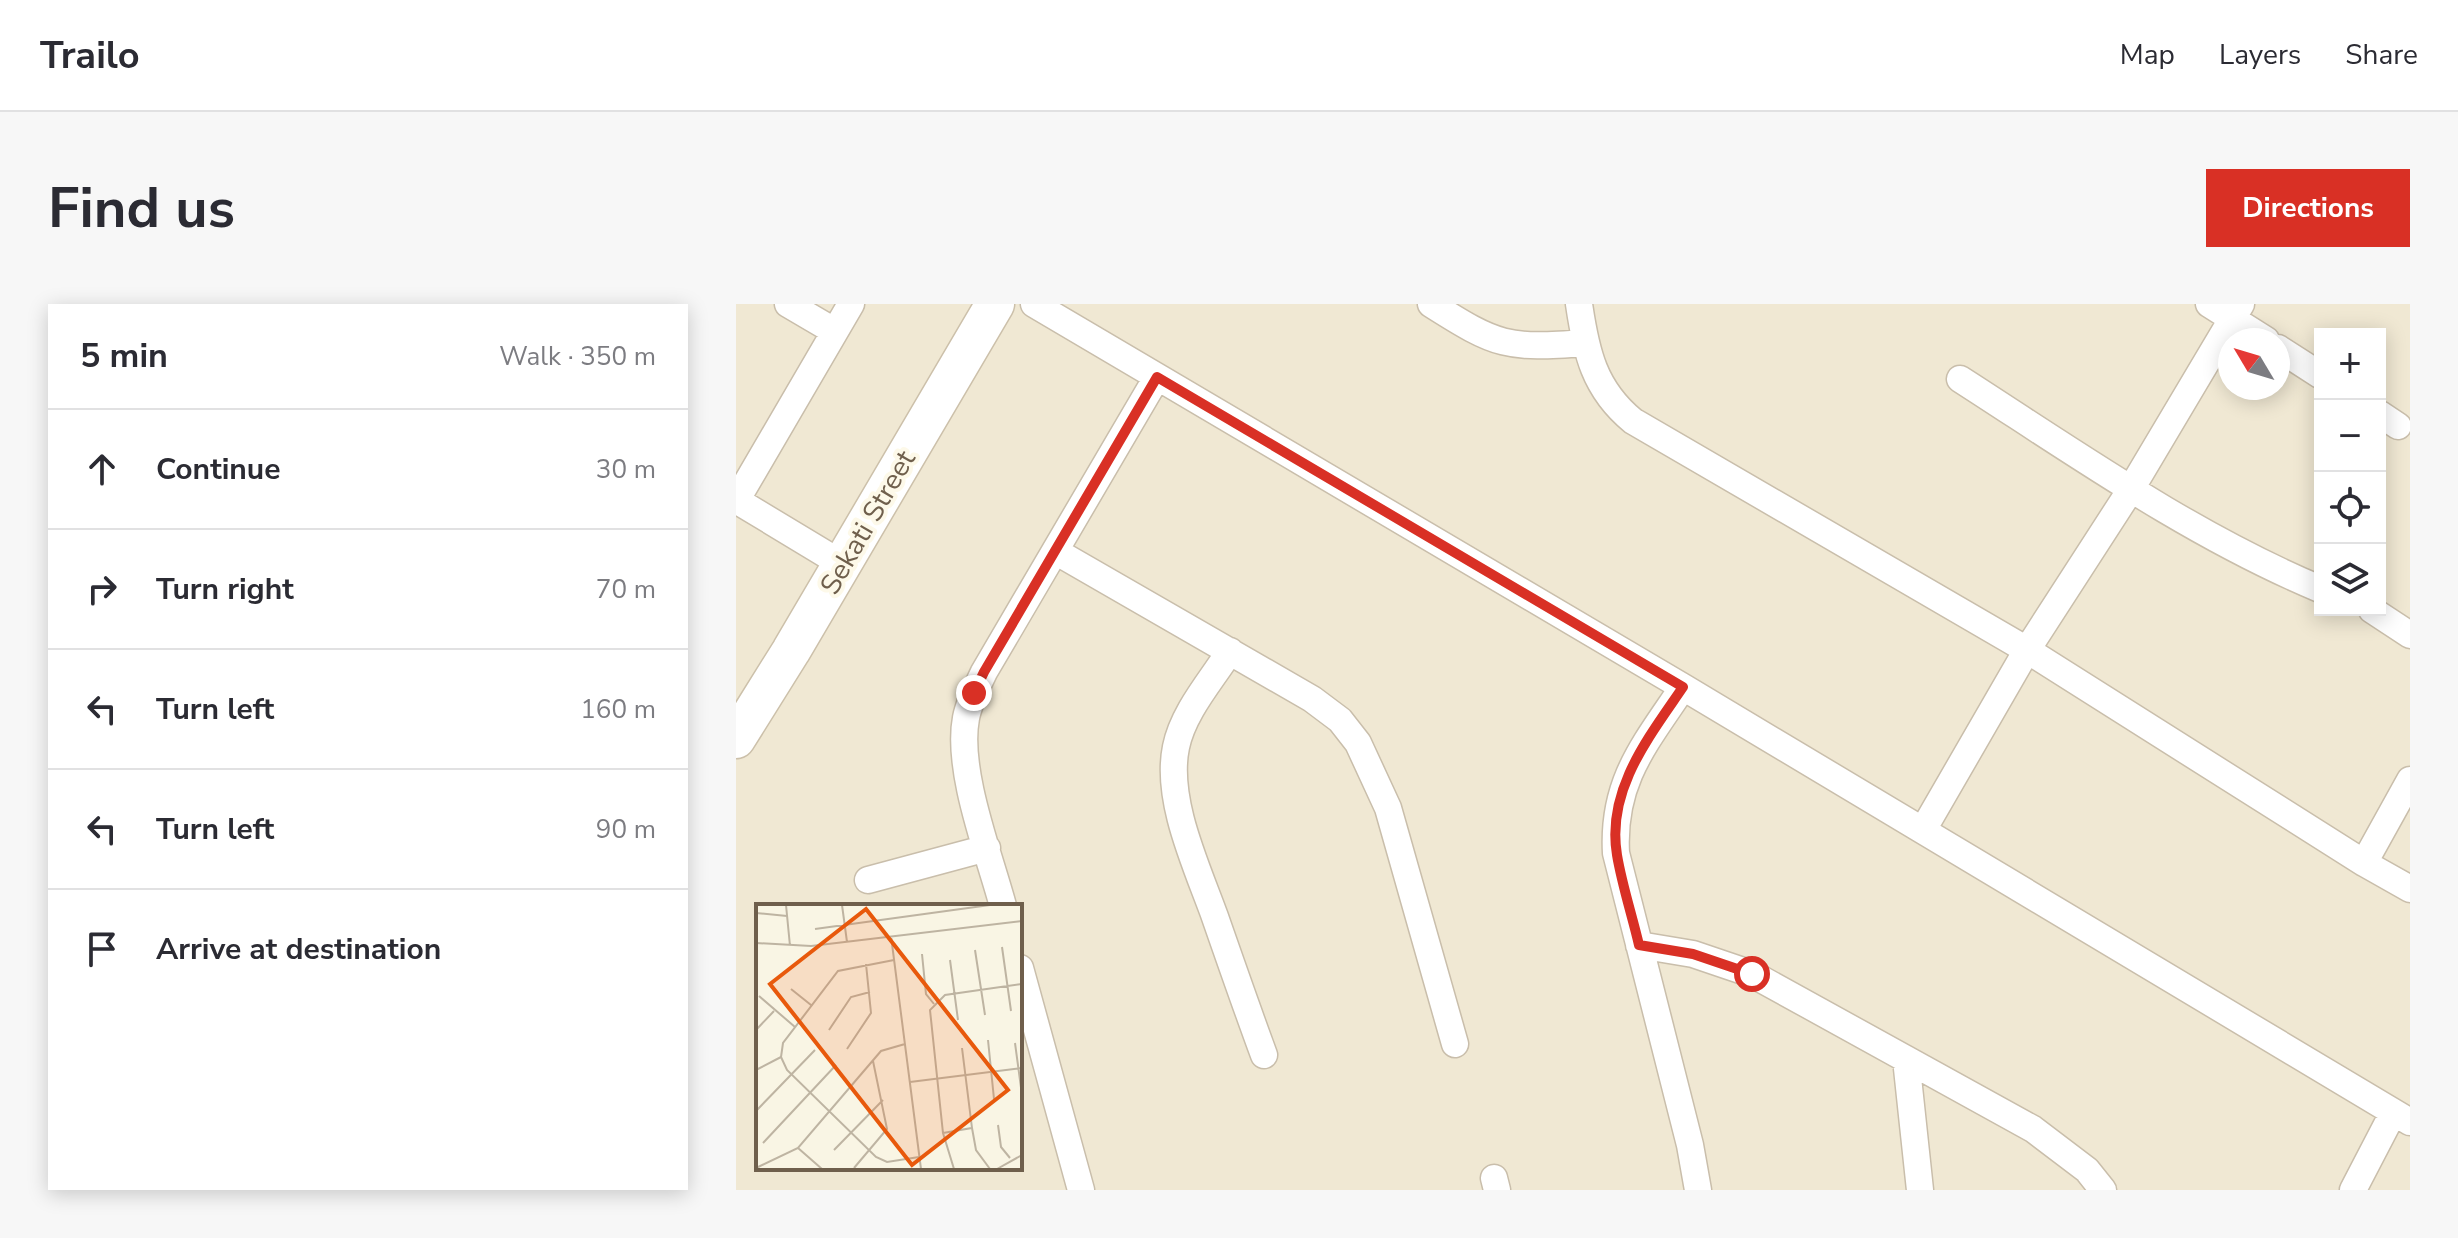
<!DOCTYPE html>
<html lang="en">
<head>
<meta charset="utf-8">
<style>
  body { margin:0; font-family:"Nunito Sans",sans-serif; background:#f7f7f7; color:#2b2b33 }
  .controls { position:absolute; right:24px; top:24px; display:grid; overflow:hidden; border-radius:0px; box-shadow:0 4px 20px #0003 }
  .controls button { width:72px; height:72px; display:grid; place-items:center; padding:0; border:0; border-bottom:2px solid #e1e1e2; background:#fff; color:#2b2b33; font:40px sans-serif }
  .compass { position:absolute; left:1482px; top:24px; width:72px; height:72px; border-radius:50%; background:#fff; box-shadow:0 4px 20px #0003; rotate:308deg }
  .stop { position:absolute; width:24px; height:24px; margin:-18px; border:6px solid #d93025; border-radius:50%; background:#fff }
  .stop.end { background:#d93025; border-color:#fff; box-shadow:0 2px 8px #0008 }
  .list { margin:0; padding:0; list-style:none }
  h2 { display:flex; justify-content:space-between; align-items:center; height:104px; margin:0; padding:0 32px; font-size:34px }
  h2 small { font-size:26px; font-weight:400; color:#7c7c81 }
  .list li { display:grid; grid-template-columns:52px 1fr auto; gap:24px; align-items:center; box-sizing:border-box; height:120px; padding:0 32px; border-top:2px solid #e1e1e2 }
  .list b { display:block; font-size:30px; white-space:nowrap }
  .list em { font-size:26px; font-style:normal; color:#7c7c81 }
  .icon { flex:none; width:44px; height:44px; fill:none; stroke:currentColor; stroke-width:2; stroke-linecap:round; stroke-linejoin:round }
  .map { position:relative; flex:none; width:1674px; height:886px; overflow:hidden; border-radius:0px }
  header { display:flex; align-items:center; gap:48px; box-sizing:border-box; height:112px; padding:0 40px; background:#fff; border-bottom:2px solid #e1e1e2 }
  header strong { font-size:38px }
  nav { display:flex; gap:44px; margin-inline-start:auto; font-size:28px }
  .intro { display:flex; align-items:center; justify-content:space-between; box-sizing:border-box; height:192px; padding:0 48px }
  h1 { margin:0; font-size:56px }
  .button { padding:20px 36px; border-radius:0px; background:#d93025; color:#fff; font-size:28px; font-weight:700 }
  main { display:flex; gap:48px; padding:0 48px }
  aside { flex:1; background:#fff; border-radius:0px; box-shadow:0 4px 20px #0003 }
  .map>svg:first-child { display:block }
  .residential { fill:#f0e8d3; fill-rule:evenodd }
  .lines { fill:none; stroke-linecap:round; stroke-linejoin:round }
  .street-casing { stroke:#c9beab; stroke-width:29 }
  .secondary-casing { stroke:#ccc0aa; stroke-width:41 }
  .street { stroke:#fff; stroke-width:26 }
  .secondary { stroke:#fff; stroke-width:38 }
  .route { stroke:#d93025; stroke-width:10 }
  .labels { text-anchor:middle; stroke-width:8; stroke-linejoin:round; paint-order:stroke }
  .street-label { font-size:28px; fill:#6f5f4c; stroke:#fdf9e9 }
  .inset-road { fill:none; stroke:#beb4a2; stroke-width:2 }
  .view { fill:#e8590c; fill-opacity:0.15; stroke:#e8590c; stroke-width:4 }
  .inset-edge { fill:none; stroke:#6f5f4c; stroke-width:4 }
</style>
</head>
<body>
<header>
<strong>Trailo</strong>
<nav><a>Map</a><a>Layers</a><a>Share</a></nav>
</header>
<div class="intro"><h1>Find us</h1><a class="button">Directions</a></div>
<main>
<aside>
<h2>5 min<small>Walk · 350 m</small></h2>
<ul class="list">
<li><svg class="icon" aria-label="ahead" viewBox="0 0 24 24"><path d="M12 20V5M6 11l6-6 6 6"/></svg><div><b>Continue</b></div><em>30 m</em></li>
<li><svg class="icon" aria-label="right" viewBox="0 0 24 24"><path d="M7 20v-9h11M14 6l5 5-5 5"/></svg><div><b>Turn right</b></div><em>70 m</em></li>
<li><svg class="icon" aria-label="left" viewBox="0 0 24 24"><path d="M17 20v-9H6M10 6l-5 5 5 5"/></svg><div><b>Turn left</b></div><em>160 m</em></li>
<li><svg class="icon" aria-label="left" viewBox="0 0 24 24"><path d="M17 20v-9H6M10 6l-5 5 5 5"/></svg><div><b>Turn left</b></div><em>90 m</em></li>
<li><svg class="icon" aria-label="arrive" viewBox="0 0 24 24"><path d="M6 21V4h12l-3 4 3 4H6"/></svg><div><b>Arrive at destination</b></div></li>
</ul>
</aside>
<div class="map">
<svg width="1674" height="886" viewBox="0 0 1674 886">
  <rect width="100%" height="100%" fill="#f9f5e4"/>
  <!-- residential -->
  <path class="residential" d="M0,0H1674V886H0ZM1584,30H1644V306H1584ZM1494,36H1542V84H1494ZM22,602H284V864H22Z"/>
  <g class="lines">
    <!-- street casing -->
    <g class="street-casing">
      <path id="street" d="M52,0L98,27
        M298,0L947,383L1674,818
        M695,0C761,42 771,45 849,39
        M843,0C850,48 858,85 897,117L1291,346L1628,559L1674,585
        M1473,0L1530,36
        M1542,44L1584,71
        M1224,75C1339,149 1457,232 1584,285
        M1644,110L1662,122
        M0,196L106,260
        M0,197L115,0
        M319,247L576,395L604,416L622,439L652,504L719,740
        M1636,306L1674,331
        M494,347C475,377 447,408 440,443C429,496 461,563 479,613C495,659 511,705 528,751
        M947,383C909,440 876,477 880,549L954,841L962,886
        M1187,526L1291,346L1395,185L1505,0
        M1628,559L1674,476
        M132,576L251,544
        M267,602C253,550 220,466 230,414C233,398 241,383 248,368L421,73
        M903,641L957,650L1016,670L1297,825L1351,866L1367,886
        M284,664L345,886
        M1170,755L1184,886
        M758,874L761,886
        M1617,886L1657,809"/>
    </g>
    <!-- secondary casing -->
    <g class="secondary-casing">
      <path id="secondary" d="M0,435L55,347L259,0"/>
    </g>
    <!-- street -->
    <use href="#street" class="street"/>
    <!-- secondary -->
    <use href="#secondary" class="secondary"/>
  </g>
  <g class="lines">
    <!-- route -->
    <path class="route" d="M238,389L248,368L421,73L947,383C913,433 870,486 881,551C886,581 896,611 903,641L957,650L1016,670"/>
  </g>
  <g class="labels">
    <!-- street labels -->
    <g class="street-label">
      <text transform="translate(131 218) rotate(-60)" y="10">Sekati Street</text>
    </g>
  </g>
  <!-- overview -->
  <g transform="translate(20 600)">
    <rect width="266" height="266" fill="#f9f5e4"/>
    <path class="inset-road" d="M30,1L34,42M86,1L91,38M0,9L31,12M59,25L234,1M135,32L165,265M0,39L55,42L266,17M246,43L255,107M219,46L229,111M166,50L170,90L178,100M138,56L82,67L27,139L25,153L31,166L120,253L131,258L163,253M194,56L202,116M35,85L55,101M3,92L39,123M0,126L18,107M73,126L95,93L114,88M232,136L238,195M259,139L266,191M206,144L216,224M91,145L115,109L110,60M0,166L25,153M154,178L266,164M0,207L59,146M242,221L245,243L254,254M187,229L216,224L220,246L234,265M7,239L80,161M42,244L66,265M78,246L127,196M0,264L42,244L125,147L149,140M98,264L131,225L117,157M198,265L187,229L174,106L189,91L266,80M241,265L266,251"/>
    <path class="view" d="M110,5L252,186L156,261L14,80Z"/>
    <rect width="266" height="266" class="inset-edge"/>
  </g>
</svg>
<div class="controls">
<button>+</button>
<button>−</button>
<button><svg class="icon" aria-label="locate" viewBox="0 0 24 24"><circle cx="12" cy="12" r="6"/><path d="M12 2v4M12 18v4M2 12h4M18 12h4"/></svg></button>
<button><svg class="icon" aria-label="layers" viewBox="0 0 24 24"><path d="M12 4l9 5-9 5-9-5zM3 14l9 5 9-5"/></svg></button>
</div>
<svg class="compass" viewBox="-18 -18 36 36"><path d="M0-13l5 13h-10z" fill="#e53935"/><path d="M0 13l5-13h-10z" fill="#7c7c81"/></svg>
<div class="stop" style="left:1016px;top:670px"></div>
<div class="stop end" style="left:238px;top:389px"></div>
</div>
</main>
</body>
</html>
